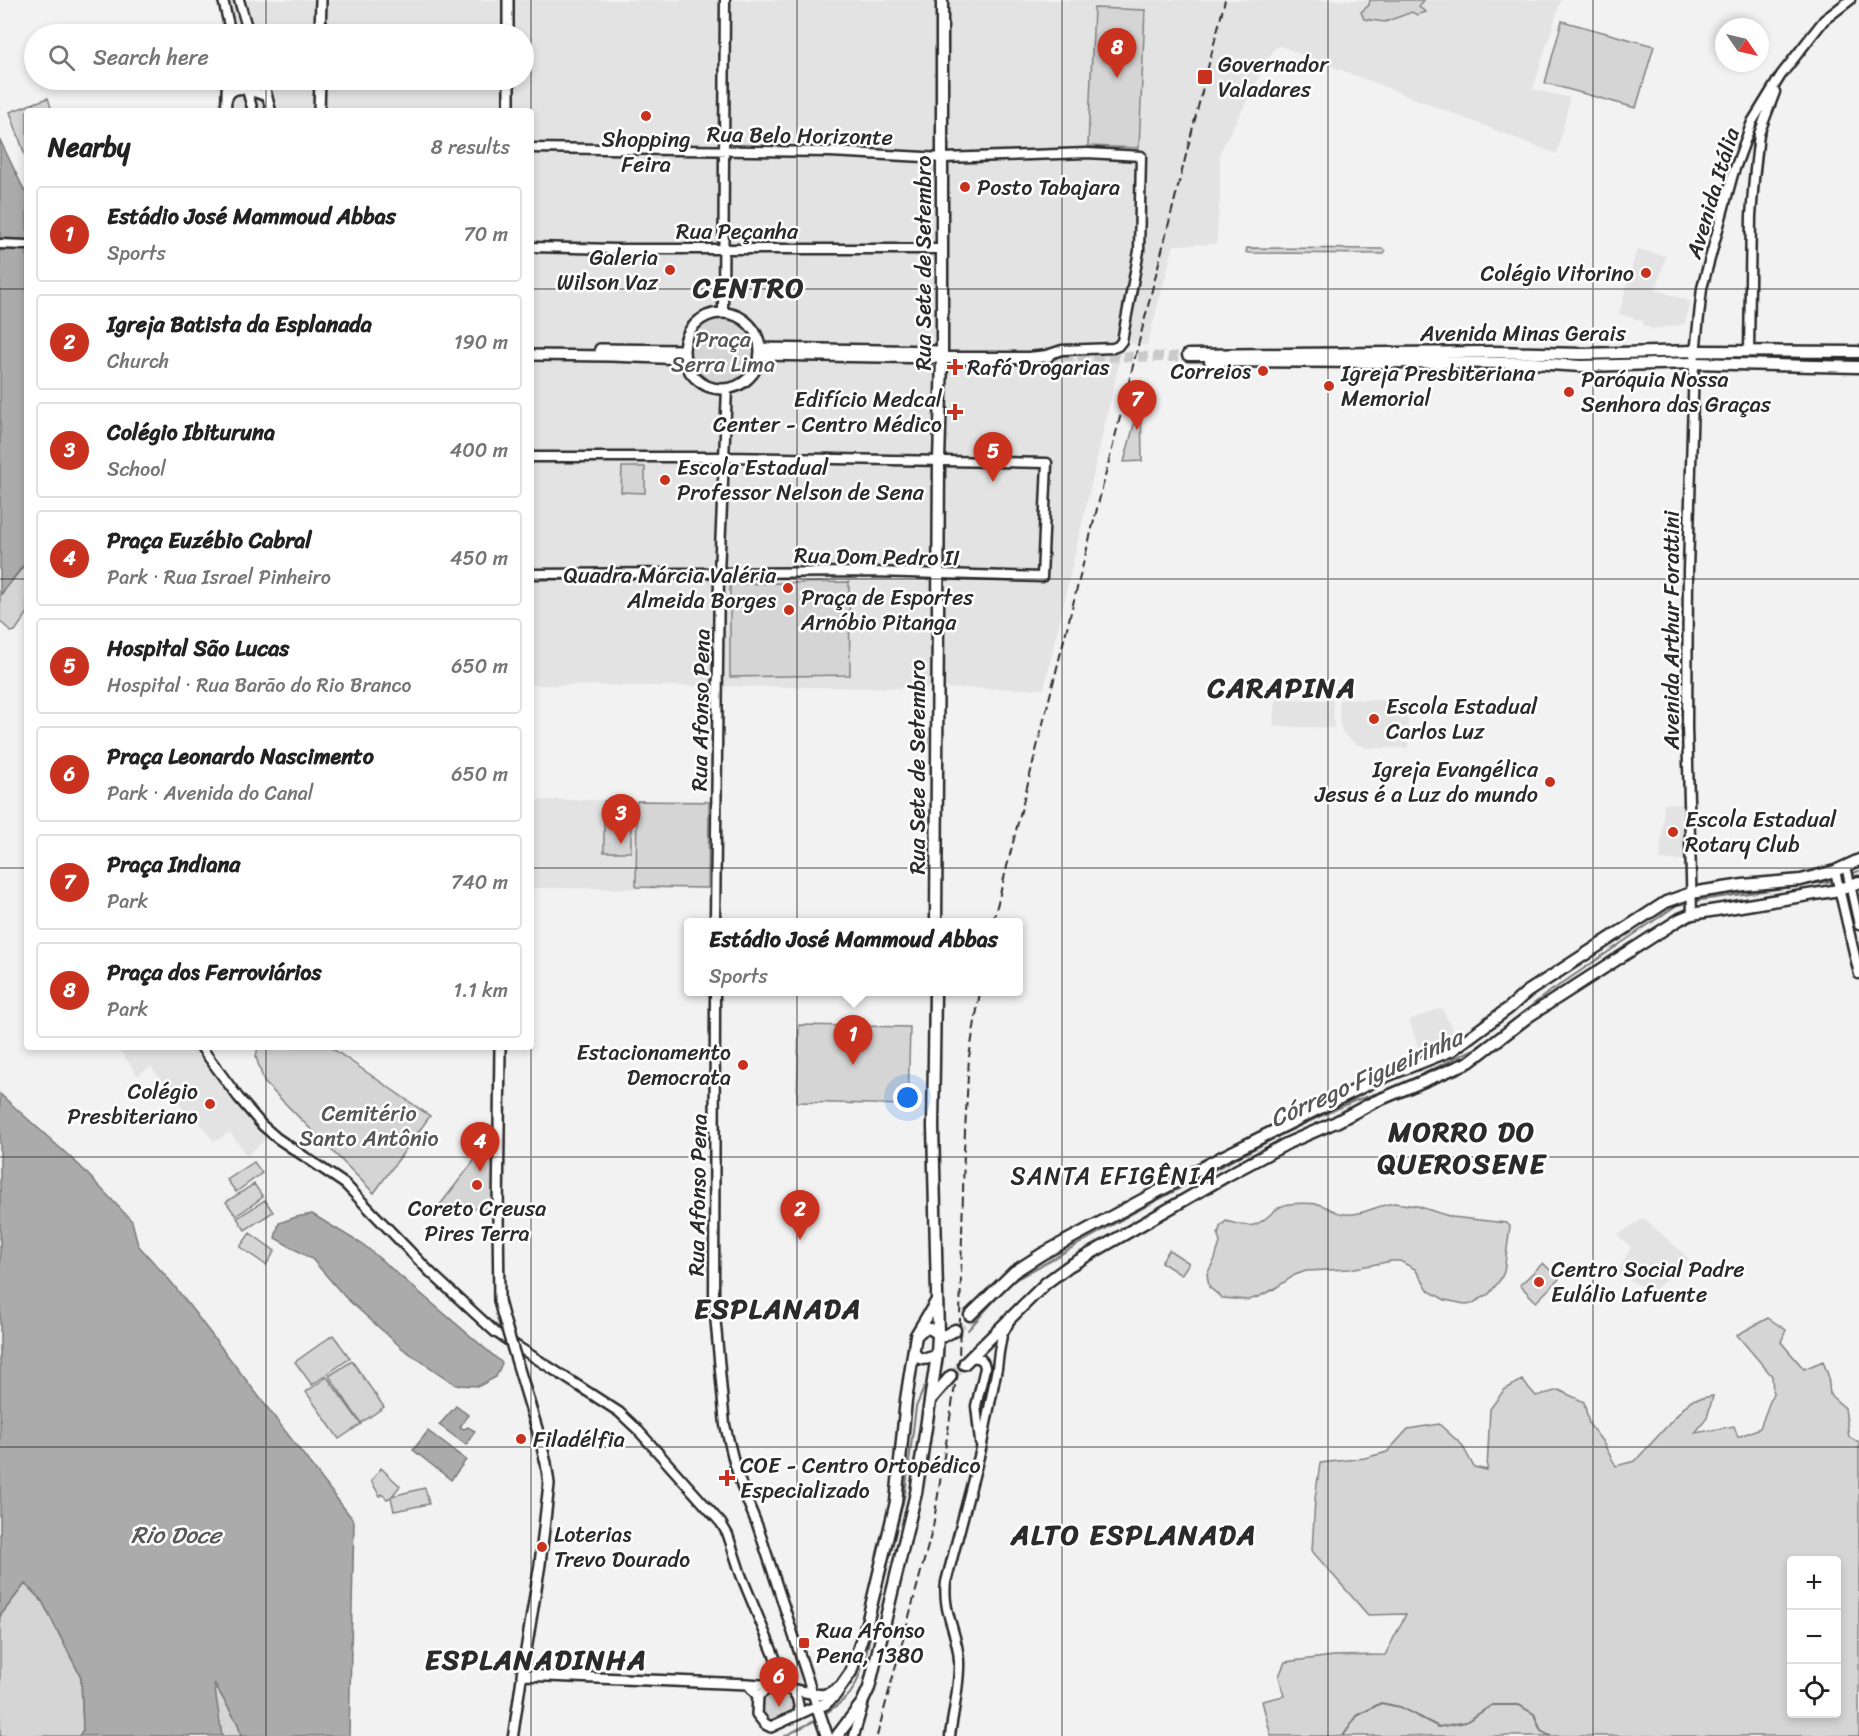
<!DOCTYPE html>
<html lang="en">
<head>
<meta charset="utf-8">
<style>
  body { margin:0; font-family:Sriracha,sans-serif; background:#f2f2f2; color:#222 }
  .controls { position:absolute; right:18px; bottom:18px; display:grid; overflow:hidden; border-radius:6px; box-shadow:0 3px 9px #0003 }
  .controls button { width:54px; height:54px; display:grid; place-items:center; padding:0; border:0; border-bottom:2px solid #e0e0e0; background:#fff; color:#222; font:30px sans-serif }
  .compass { position:absolute; left:1715px; top:18px; width:54px; height:54px; border-radius:50%; background:#fff; box-shadow:0 3px 9px #0003; rotate:124deg }
  .you { position:absolute; left:908px; top:1098px; width:21px; height:21px; margin:-15px; border:4px solid #fff; border-radius:50%; background:#1a73e8; box-shadow:0 0 0 9px #1a73e833 }
  .badge { display:grid; place-items:center; width:39px; height:39px; border-radius:50%; background:#c8321e; color:#fff; font-size:20px; font-weight:700 }
  .pin { position:absolute; translate:-50% -50px; filter:drop-shadow(0 2px 3px #0008) }
  .pin::after { content:''; position:absolute; top:32px; width:21px; height:18px; background:inherit; clip-path:polygon(0 0,100% 0,50% 100%) }
  .popup { position:absolute; left:684px; top:918px; width:339px; height:78px; box-sizing:border-box; display:grid; place-content:center; border-radius:6px; background:#fff; filter:drop-shadow(0 2px 4px #0005); font-size:20px; white-space:nowrap; color:#767676 }
  .popup b { font-size:22px; color:#222 }
  .popup::after { content:''; position:absolute; left:50%; top:100%; margin-left:-12px; border:12px solid transparent; border-top-color:#fff }
  .list { margin:0; padding:0; list-style:none }
  h2 { display:flex; justify-content:space-between; align-items:center; height:78px; margin:0; padding:0 24px; font-size:26px }
  h2 small { font-size:20px; font-weight:400; color:#767676 }
  .list li { display:grid; grid-template-columns:39px 1fr auto; gap:18px; align-items:center; box-sizing:border-box; height:96px; margin:0 12px 12px; padding:0 12px; border:2px solid #e0e0e0; border-radius:6px }
  .list b { display:block; font-size:22px; white-space:nowrap }
  .list p { margin:0; font-size:20px; white-space:nowrap; color:#767676 }
  .list em { font-size:20px; font-style:normal; color:#767676 }
  .icon { flex:none; width:33px; height:33px; fill:none; stroke:currentColor; stroke-width:2; stroke-linecap:round; stroke-linejoin:round }
  .map { position:relative; flex:none; width:1859px; height:1736px; overflow:hidden }
  .search { position:absolute; background:#fff; box-shadow:0 3px 9px #0003; left:24px; top:24px; width:510px; height:66px; display:flex; align-items:center; gap:15px; box-sizing:border-box; padding:0 21px; border-radius:33px; color:#767676; font-size:22px }
  .panel { position:absolute; background:#fff; box-shadow:0 3px 9px #0003; left:24px; top:108px; width:510px; height:942px; border-radius:6px }
  .map>svg:first-child { display:block }
  .built { fill:#e3e3e3 }
  .green { fill:#d5d5d5; stroke:#808080; stroke-width:1.5; fill-rule:evenodd }
  .water { fill:#ababab; stroke:#787878; stroke-width:1.5 }
  .lines { fill:none; stroke-linecap:round; stroke-linejoin:round }
  .stream { stroke:#787878; stroke-width:2 }
  .primary-tunnel { stroke:#cacaca; stroke-width:10; stroke-dasharray:10 5; stroke-linecap:butt }
  .tertiary-casing { stroke:#2b2b2b; stroke-width:13 }
  .secondary-casing { stroke:#2b2b2b; stroke-width:14 }
  .primary-casing { stroke:#2b2b2b; stroke-width:15 }
  .tertiary { stroke:#fff; stroke-width:8 }
  .secondary { stroke:#fff; stroke-width:9 }
  .primary { stroke:#fff; stroke-width:10 }
  .rail { stroke:#2b2b2b; stroke-width:2; stroke-dasharray:9 4.5; stroke-linecap:butt }
  .secondary-bridge-casing { stroke:#2b2b2b; stroke-width:14; stroke-linecap:butt }
  .secondary-bridge { stroke:#fff; stroke-width:9 }
  .grid { fill:none; stroke:#2b2b2b; stroke-width:1.5; stroke-opacity:0.55 }
  .poi-dot { fill:#c8321e; stroke:#fff; stroke-width:2 }
  .labels { text-anchor:middle; stroke-width:5; stroke-linejoin:round; paint-order:stroke }
  .poi-label { font-size:22px; fill:#2b2b2b; stroke:#fff; text-anchor:start }
  .street-label { font-size:22px; fill:#2b2b2b; stroke:#fff }
  .park-label { font-size:22px; fill:#565656; stroke:#fff }
  .water-label { font-size:24px; font-style:italic; fill:#585858; stroke:#fff }
  .neighbourhood-label { font-size:24px; letter-spacing:1.5px; fill:#2b2b2b; stroke:#fff }
  .district-label { font-size:28px; font-weight:bold; letter-spacing:1.5px; fill:#2b2b2b; stroke:#fff }
</style>
</head>
<body>
<div class="map">
<svg width="1859" height="1736" viewBox="0 0 1859 1736">
  <rect width="100%" height="100%" fill="#f2f2f2"/>
  <filter id="ink" filterUnits="userSpaceOnUse"><feTurbulence type="fractalNoise" baseFrequency=".0167" numOctaves="2"/><feDisplacementMap in="SourceGraphic" scale="12" xChannelSelector="R" yChannelSelector="G"/><feConvolveMatrix kernelMatrix="1 2 1 2 8 2 1 2 1" color-interpolation-filters="sRGB"/></filter>
  <g filter="url(#ink)">
    <!-- built -->
    <path class="built" d="M218,0H1561L1533,89L1570,98L1557,154L1280,46L1274,49L1220,152V199L1216,244L1174,245L1147,345L1132,344L1125,337L1044,689L531,685V111H221L219,101L220,80H524V34H222V23Z
      M1637,249L1666,256L1656,290L1690,301L1685,324L1652,329L1643,325V321L1619,314Z
      M1276,699L1333,700L1334,728L1273,726Z
      M1339,699L1408,701V748H1367L1354,743L1343,733L1340,725Z
      M531,800H711L710,889L531,888Z
      M1664,803L1686,805L1684,860H1660Z
      M1442,1008L1458,1041L1420,1052L1409,1020Z
      M118,1047H197L269,1136L247,1156L230,1132L214,1142L197,1118L192,1121L151,1067L137,1075Z
      M1644,1218L1689,1259L1653,1291L1619,1276L1618,1272L1631,1247L1617,1235Z"/>
    <!-- green -->
    <path class="green" d="M1370,0H1424L1419,7L1426,12L1417,15L1412,12L1385,22L1364,19L1361,12L1369,5Z
      M1094,8L1145,10L1139,148L1088,146Z
      M1562,21L1654,46L1636,108L1545,83Z
      M48,98L52,111H27V161L10,112Z
      M1247,248L1383,249L1385,251L1384,254L1248,253L1246,252Z
      M690 351a33 33 0 1 1 66 0a33 33 0 1 1-66 0Z
      M1673,356L1850,357L1853,360L1852,362H1579L1234,357H1635Z
      M1141,398L1142,461L1124,462Z
      M622,467H645V493L621,492Z
      M27,562V614L15,631L11,632L0,621V596Z
      M849,582L850,675L730,677V584Z
      M604,801H631V852H604Z
      M637,801L709,802L708,888L636,887Z
      M799,1025L910,1027L908,1105L797,1102Z
      M258,1047H330L430,1116L374,1193L264,1082L256,1057Z
      M494,1135L493,1208L436,1210Z
      M254,1162L262,1173L236,1192L227,1180Z
      M254,1184L263,1197L236,1216L226,1202Z
      M265,1200L273,1212L245,1230L237,1218Z
      M1394,1203L1417,1206L1452,1217L1506,1223L1510,1226L1504,1272L1500,1280L1489,1294L1473,1303L1465,1304L1445,1300L1429,1291L1415,1269L1400,1261H1392L1350,1269L1306,1271L1295,1275L1274,1289L1258,1297L1248,1300L1222,1298L1209,1287L1207,1274L1215,1259L1217,1252L1220,1243L1218,1235L1220,1227L1226,1221C1234,1223 1245,1227 1254,1225C1268,1221 1274,1206 1289,1204C1298,1203 1309,1203 1318,1204C1327,1206 1334,1213 1344,1214C1362,1216 1377,1205 1394,1203Z
      M250,1233L275,1251L266,1265L240,1247Z
      M1169,1250L1189,1263L1181,1275L1161,1262Z
      M1543,1263L1559,1279L1536,1302L1520,1285Z
      M1768,1318L1786,1330L1781,1342L1804,1369L1823,1361L1828,1375L1830,1395L1845,1408L1849,1437L1859,1443V1736H1271L1262,1701L1284,1696L1279,1676L1285,1662L1333,1656L1385,1655L1406,1614L1368,1615L1312,1551L1315,1499L1320,1463L1365,1458L1387,1452L1408,1429L1439,1424L1462,1445L1474,1467L1487,1470L1490,1409L1504,1390L1522,1380L1536,1396L1559,1390L1584,1402L1589,1424L1602,1441L1616,1466L1635,1461L1691,1400L1713,1396L1707,1418L1695,1433L1734,1426L1738,1437L1760,1428L1773,1393L1772,1376L1737,1335ZM1792,1560H1836V1714H1792Z
      M333,1335L350,1358L312,1385L295,1362Z
      M352,1361L384,1407L361,1423L329,1376Z
      M327,1377L361,1424L339,1439L306,1392Z
      M381,1468L400,1486L392,1496L425,1488L429,1504L394,1511L391,1497L387,1499L382,1494L380,1496L371,1481Z
      M25,1584L42,1601L81,1677L83,1730L79,1736H0V1616Z
      M213,1681L238,1724L241,1736H222Z
      M772,1689L791,1691L799,1712L770,1727L760,1720L759,1697Z"/>
    <!-- water -->
    <path class="water" d="M0,140L27,196V561L0,595Z
      M0,1094L79,1165L132,1221L138,1245L172,1283L354,1521L349,1736H241L238,1724L214,1683L222,1736H79L83,1730L81,1677L42,1601L25,1584L0,1616Z
      M312,1214L365,1246L502,1363L496,1377L479,1386L456,1385L403,1349L345,1297L312,1259L275,1238L279,1223L296,1217Z
      M456,1406L468,1415L460,1427L464,1429L468,1427L475,1431L466,1445L439,1425Z
      M428,1431L466,1460L451,1480L413,1450Z"/>
    <g class="lines">
      <!-- stream -->
      <path class="stream" d="M1851,874L1859,871
        M1694,901L1834,881
        M968,1330L1010,1283L1137,1211L1284,1133L1354,1101L1398,1086L1474,1049L1487,1041L1545,995L1677,905L1689,903
        M823,1715C852,1696 853,1694 864,1662L905,1494L916,1407L924,1388
        M785,1736L816,1720
        M1343,1736L1357,1716L1381,1703L1400,1707L1439,1727L1466,1722L1492,1705H1519L1534,1714L1541,1731L1550,1736"/>
      <!-- primary-tunnel -->
      <path class="primary-tunnel" d="M1048,356L1171,357L1188,355
        M955,1330L970,1315
        M951,1376L964,1364"/>
      <!-- tertiary casing -->
      <g class="tertiary-casing">
        <path id="tertiary" d="M223,0L231,34
          M239,0L249,34
          M244,80L253,111
          M263,80L271,111
          M226,103C230,80 251,92 267,96
          M226,111L227,80
          M531,148L830,152L943,158L1087,153L1141,156L1139,251L1122,341L1118,346L1113,348L1062,350L1044,356
          M0,244L27,245
          M531,247L616,249H942
          M723,313L725,0
          M1749,351L1751,216L1754,179L1759,134L1775,92
          M531,457H724L1047,463L1042,577L874,572L531,574
          M1846,866L1859,925
          M1835,871L1859,974
          M1692,914L1687,727L1688,571L1694,363L1702,288L1733,174L1752,122L1781,75L1824,20L1850,0
          M715,922L719,573L727,389
          M715,992L714,1304L725,1425L734,1462L744,1493L758,1527L817,1707
          M201,1047L238,1097L262,1125L277,1138L345,1184L430,1272L495,1332L619,1412L636,1428L721,1523L728,1535L741,1575L781,1672L797,1698L800,1713
          M971,1357C980,1358 984,1359 985,1368L976,1406L980,1442
          M758,1696L778,1682L781,1672
          M513,1736L522,1675
          M854,1736L863,1705
          M950,1736C953,1712 960,1685 959,1661C958,1632 942,1613 946,1582L981,1449L997,1368L999,1352L1002,1335L1008,1324"/>
      </g>
      <!-- secondary casing -->
      <g class="secondary-casing">
        <path id="secondary" d="M508,0V34
          M320,34L321,0
          M509,80V111
          M319,111L320,80
          M684 351a38 38 0 1 1 76 0a38 38 0 1 1-76 0Z
          M760,348L942,351
          M600,349L684,350
          M531,355L611,356L685,359
          M760,355L942,358
          M500,1047L498,1214L499,1301L503,1316
          M538,1432L546,1463L549,1484L540,1564L522,1675L748,1684L774,1686L821,1695L829,1693L838,1688
          M748,1684L758,1696L757,1714L765,1724L771,1727L810,1709L817,1707"/>
      </g>
      <!-- primary casing -->
      <g class="primary-casing">
        <path id="primary" d="M1188,355L1493,352L1582,354L1695,351L1858,352
          M942,358H1029L1048,356
          M1210,361L1533,363L1581,366L1694,363L1858,367
          M936,922L939,461L942,358V0
          M970,1315L1014,1272L1042,1254L1220,1158L1376,1080L1452,1050L1509,1008L1527,992L1666,902L1691,893L1743,885L1801,880L1835,871L1859,860
          M917,1335C929,1322 932,1332 944,1336L955,1330
          M914,1353C920,1362 928,1359 937,1355
          M964,1364L1046,1283L1069,1266L1228,1175L1288,1143L1336,1122L1374,1102L1469,1062L1529,1016L1680,919L1692,914L1839,890L1859,882
          M931,1399L951,1376
          M827,1736L817,1707L825,1704L835,1695L851,1672L868,1619L896,1502L906,1400L916,1335L937,1300
          M837,1736L862,1703L869,1688L916,1493L937,1355L938,1334L933,1126L935,992"/>
      </g>
      <!-- tertiary -->
      <use href="#tertiary" class="tertiary"/>
      <!-- secondary -->
      <use href="#secondary" class="secondary"/>
      <!-- primary -->
      <use href="#primary" class="primary"/>
      <!-- rail -->
      <path class="rail" d="M993,922L1225,0
        M877,1736L933,1527L959,1360L964,1150L969,1057L980,992"/>
      <!-- secondary-bridge casing -->
      <g class="secondary-bridge-casing">
        <path id="secondary-bridge" d="M503,1316L538,1432"/>
      </g>
      <!-- secondary-bridge -->
      <use href="#secondary-bridge" class="secondary-bridge"/>
    </g>
  </g>
  <!-- grid -->
  <path class="grid" d="M266,0V34M531,0V1736M797,0V1736M1062,0V1736M1328,0V1736M1593,0V1736M266,80V111M0,289H27M531,289H1859M0,579H27M531,579H1859M0,868H27M531,868H1859M266,1047V1736M0,1157H1859M0,1447H1859"/>
  <!-- markers -->
  <g class="poi-dot">
    <rect x="1197" y="69" width="16" height="16" rx="3"/>
    <circle cx="646" cy="116" r="6"/>
    <circle cx="965" cy="187" r="6"/>
    <circle cx="670" cy="270" r="6"/>
    <circle cx="1646" cy="273" r="6"/>
    <path d="M952 358h6v6h6v6h-6v6h-6v-6h-6v-6h6z"/>
    <circle cx="1263" cy="371" r="6"/>
    <circle cx="1329" cy="386" r="6"/>
    <circle cx="1569" cy="392" r="6"/>
    <path d="M952 403h6v6h6v6h-6v6h-6v-6h-6v-6h6z"/>
    <circle cx="665" cy="480" r="6"/>
    <circle cx="788" cy="588" r="6"/>
    <circle cx="789" cy="610" r="6"/>
    <circle cx="1374" cy="719" r="6"/>
    <circle cx="1550" cy="782" r="6"/>
    <circle cx="1673" cy="832" r="6"/>
    <circle cx="743" cy="1065" r="6"/>
    <circle cx="210" cy="1104" r="6"/>
    <circle cx="477" cy="1185" r="6"/>
    <circle cx="1539" cy="1282" r="6"/>
    <circle cx="521" cy="1439" r="6"/>
    <path d="M724 1469h6v6h6v6h-6v6h-6v-6h-6v-6h6z"/>
    <circle cx="542" cy="1547" r="6"/>
    <rect x="798" y="1637" width="12" height="12" rx="3"/>
  </g>
  <g class="labels">
    <!-- poi labels -->
    <g class="poi-label">
      <text x="1218" y="72">Governador<tspan x="1218" dy="25">Valadares</tspan></text>
      <text x="646" y="147" text-anchor="middle">Shopping<tspan x="646" dy="25">Feira</tspan></text>
      <text x="977" y="195">Posto Tabajara</text>
      <text x="658" y="265" text-anchor="end">Galeria<tspan x="658" dy="25">Wilson Vaz</tspan></text>
      <text x="1634" y="281" text-anchor="end">Colégio Vitorino</text>
      <text x="967" y="375">Rafá Drogarias</text>
      <text x="1251" y="379" text-anchor="end">Correios</text>
      <text x="1341" y="381">Igreja Presbiteriana<tspan x="1341" dy="25">Memorial</tspan></text>
      <text x="1581" y="387">Paróquia Nossa<tspan x="1581" dy="25">Senhora das Graças</tspan></text>
      <text x="942" y="407" text-anchor="end">Edifício Medcal<tspan x="942" dy="25">Center - Centro Médico</tspan></text>
      <text x="677" y="475">Escola Estadual<tspan x="677" dy="25">Professor Nelson de Sena</tspan></text>
      <text x="776" y="583" text-anchor="end">Quadra Márcia Valéria<tspan x="776" dy="25">Almeida Borges</tspan></text>
      <text x="801" y="605">Praça de Esportes<tspan x="801" dy="25">Arnóbio Pitanga</tspan></text>
      <text x="1386" y="714">Escola Estadual<tspan x="1386" dy="25">Carlos Luz</tspan></text>
      <text x="1538" y="777" text-anchor="end">Igreja Evangélica<tspan x="1538" dy="25">Jesus é a Luz do mundo</tspan></text>
      <text x="1685" y="827">Escola Estadual<tspan x="1685" dy="25">Rotary Club</tspan></text>
      <text x="731" y="1060" text-anchor="end">Estacionamento<tspan x="731" dy="25">Democrata</tspan></text>
      <text x="198" y="1099" text-anchor="end">Colégio<tspan x="198" dy="25">Presbiteriano</tspan></text>
      <text x="477" y="1216" text-anchor="middle">Coreto Creusa<tspan x="477" dy="25">Pires Terra</tspan></text>
      <text x="1551" y="1277">Centro Social Padre<tspan x="1551" dy="25">Eulálio Lafuente</tspan></text>
      <text x="533" y="1447">Filadélfia</text>
      <text x="740" y="1473">COE - Centro Ortopédico<tspan x="740" dy="25">Especializado</tspan></text>
      <text x="554" y="1542">Loterias<tspan x="554" dy="25">Trevo Dourado</tspan></text>
      <text x="816" y="1638">Rua Afonso<tspan x="816" dy="25">Pena, 1380</tspan></text>
    </g>
    <!-- street labels -->
    <g class="street-label">
      <text transform="translate(800 135) rotate(1)" y="8">Rua Belo Horizonte</text>
      <text transform="translate(1712 193) rotate(-73)" y="8">Avenida Itália</text>
      <text x="737" y="239">Rua Peçanha</text>
      <text transform="translate(923 263) rotate(-90)" y="8">Rua Sete de Setembro</text>
      <text x="1523" y="341">Avenida Minas Gerais</text>
      <text transform="translate(877 556) rotate(1)" y="8">Rua Dom Pedro II</text>
      <text transform="translate(1671 630) rotate(-90)" y="8">Avenida Arthur Forattini</text>
      <text transform="translate(700 710) rotate(-89)" y="8">Rua Afonso Pena</text>
      <text transform="translate(917 767) rotate(-90)" y="8">Rua Sete de Setembro</text>
      <text transform="translate(697 1195) rotate(-89)" y="8">Rua Afonso Pena</text>
    </g>
    <!-- park labels -->
    <g class="park-label">
      <text x="723" y="347">Praça<tspan x="723" dy="25">Serra Lima</tspan></text>
      <text x="369" y="1121">Cemitério<tspan x="369" dy="25">Santo Antônio</tspan></text>
    </g>
    <!-- water labels -->
    <g class="water-label">
      <text transform="translate(1366 1078) rotate(-24)" y="8">Córrego Figueirinha</text>
      <text x="176" y="1543">Rio Doce</text>
    </g>
    <!-- neighbourhood labels -->
    <g class="neighbourhood-label">
      <text x="1114" y="1184">SANTA EFIGÊNIA</text>
    </g>
    <!-- district labels -->
    <g class="district-label">
      <text x="749" y="297">CENTRO</text>
      <text x="1282" y="697">CARAPINA</text>
      <text x="1462" y="1141">MORRO DO<tspan x="1462" dy="32">QUEROSENE</tspan></text>
      <text x="778" y="1318">ESPLANADA</text>
      <text x="1134" y="1544">ALTO ESPLANADA</text>
      <text x="536" y="1669">ESPLANADINHA</text>
    </g>
  </g>
</svg>
<div class="controls">
<button>+</button>
<button>−</button>
<button><svg class="icon" aria-label="locate" viewBox="0 0 24 24"><circle cx="12" cy="12" r="6"/><path d="M12 2v4M12 18v4M2 12h4M18 12h4"/></svg></button>
</div>
<svg class="compass" viewBox="-18 -18 36 36"><path d="M0-13l5 13h-10z" fill="#e53935"/><path d="M0 13l5-13h-10z" fill="#767676"/></svg>
<div class="you"></div>
<div class="pin badge" style="left:853px;top:1065px">1</div>
<div class="popup"><b>Estádio José Mammoud Abbas</b>Sports</div>
<div class="pin badge" style="left:800px;top:1240px">2</div>
<div class="pin badge" style="left:621px;top:844px">3</div>
<div class="pin badge" style="left:480px;top:1172px">4</div>
<div class="pin badge" style="left:993px;top:482px">5</div>
<div class="pin badge" style="left:779px;top:1707px">6</div>
<div class="pin badge" style="left:1137px;top:430px">7</div>
<div class="pin badge" style="left:1117px;top:78px">8</div>
<div class="search"><svg class="icon" aria-label="search" viewBox="0 0 24 24"><circle cx="10" cy="10" r="6"/><path d="M15 15l6 6"/></svg>Search here</div>
<section class="panel">
<h2>Nearby<small>8 results</small></h2>
<ul class="list">
<li><span class="badge">1</span><div><b>Estádio José Mammoud Abbas</b><p>Sports</p></div><em>70 m</em></li>
<li><span class="badge">2</span><div><b>Igreja Batista da Esplanada</b><p>Church</p></div><em>190 m</em></li>
<li><span class="badge">3</span><div><b>Colégio Ibituruna</b><p>School</p></div><em>400 m</em></li>
<li><span class="badge">4</span><div><b>Praça Euzébio Cabral</b><p>Park · Rua Israel Pinheiro</p></div><em>450 m</em></li>
<li><span class="badge">5</span><div><b>Hospital São Lucas</b><p>Hospital · Rua Barão do Rio Branco</p></div><em>650 m</em></li>
<li><span class="badge">6</span><div><b>Praça Leonardo Nascimento</b><p>Park · Avenida do Canal</p></div><em>650 m</em></li>
<li><span class="badge">7</span><div><b>Praça Indiana</b><p>Park</p></div><em>740 m</em></li>
<li><span class="badge">8</span><div><b>Praça dos Ferroviários</b><p>Park</p></div><em>1.1 km</em></li>
</ul>
</section>
</div>
</body>
</html>
